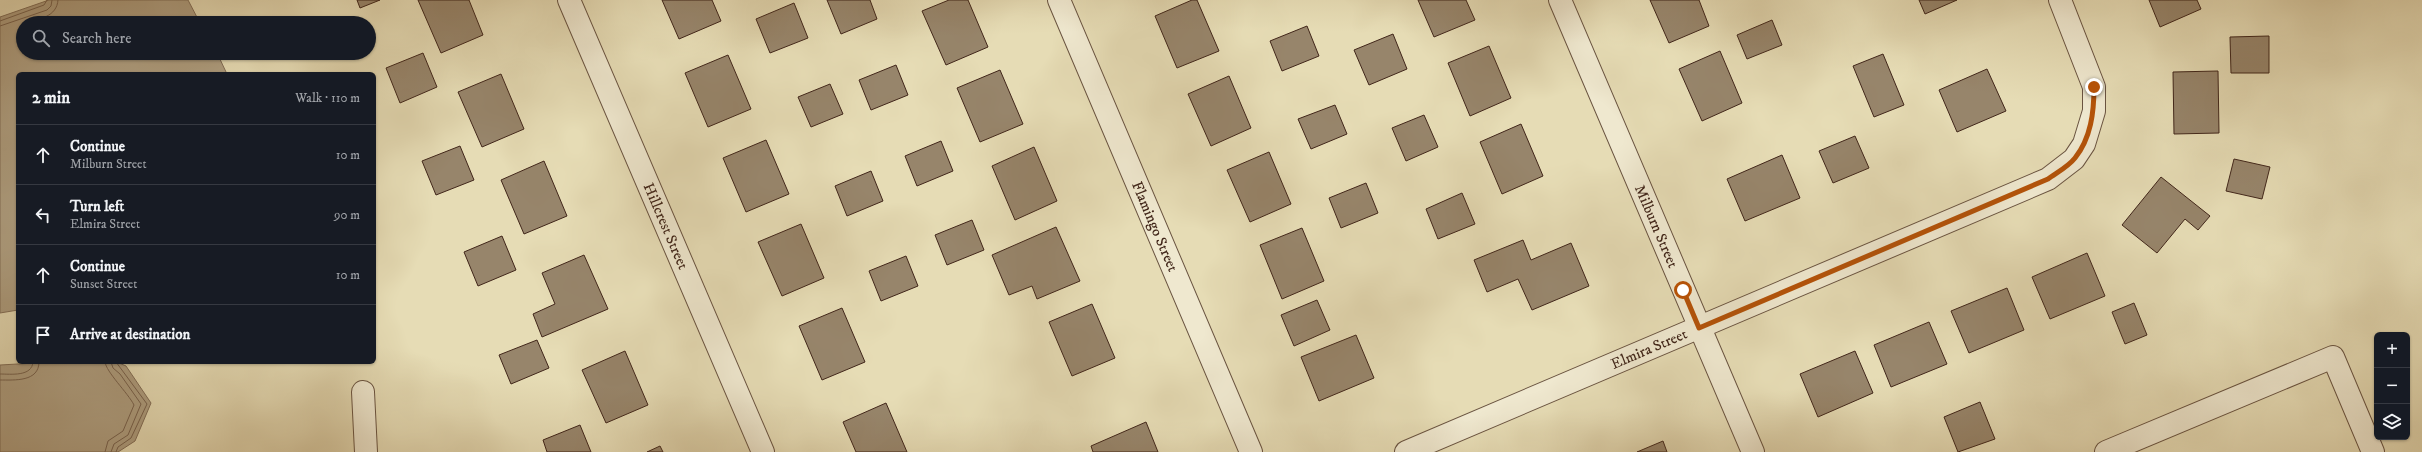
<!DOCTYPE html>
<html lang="en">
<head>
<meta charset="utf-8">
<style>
  body { margin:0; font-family:"IM FELL DW Pica",serif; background:#20242c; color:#f1f3f6 }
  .controls { position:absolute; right:12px; bottom:12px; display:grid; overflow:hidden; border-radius:6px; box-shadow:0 1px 3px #0004 }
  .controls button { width:36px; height:36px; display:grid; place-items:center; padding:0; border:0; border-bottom:1px solid #363941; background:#171b24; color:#f1f3f6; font:20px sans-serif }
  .stop { position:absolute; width:12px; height:12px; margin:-9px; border:3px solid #b45309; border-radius:50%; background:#fff }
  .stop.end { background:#b45309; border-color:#fff; box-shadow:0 1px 4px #0008 }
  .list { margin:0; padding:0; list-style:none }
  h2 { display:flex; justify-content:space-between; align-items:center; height:52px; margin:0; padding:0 16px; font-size:17px }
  h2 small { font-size:13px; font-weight:400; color:#9ea1a6 }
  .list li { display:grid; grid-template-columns:26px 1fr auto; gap:12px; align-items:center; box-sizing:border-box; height:60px; padding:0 16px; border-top:1px solid #363941 }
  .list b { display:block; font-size:15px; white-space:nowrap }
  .list p { margin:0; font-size:13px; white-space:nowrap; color:#9ea1a6 }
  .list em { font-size:13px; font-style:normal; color:#9ea1a6 }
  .icon { flex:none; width:22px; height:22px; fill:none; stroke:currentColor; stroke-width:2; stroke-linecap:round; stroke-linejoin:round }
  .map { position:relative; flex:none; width:2422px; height:452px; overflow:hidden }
  .search { position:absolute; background:#171b24; box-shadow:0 1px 3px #0004; left:16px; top:16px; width:360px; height:44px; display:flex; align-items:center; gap:10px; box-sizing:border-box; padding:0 14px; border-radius:22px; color:#9ea1a6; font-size:15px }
  .panel { position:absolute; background:#171b24; box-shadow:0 1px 3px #0004; left:16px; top:72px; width:360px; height:292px; border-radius:6px }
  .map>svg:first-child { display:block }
  .water { fill:#ae9e80; stroke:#826e57 }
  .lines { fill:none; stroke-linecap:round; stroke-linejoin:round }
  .shore { stroke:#78624d; stroke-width:1 }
  .building { fill:#97856b; stroke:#41261a }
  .minor-casing { stroke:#6a5441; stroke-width:24 }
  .minor { stroke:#efe8cf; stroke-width:22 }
  .route { stroke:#b45309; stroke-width:5 }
  .labels { text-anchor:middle; stroke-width:4; stroke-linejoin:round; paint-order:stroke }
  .street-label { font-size:15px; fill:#41261a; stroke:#efe8cf }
</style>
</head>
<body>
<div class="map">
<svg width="2422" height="452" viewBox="0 0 2422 452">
  <rect width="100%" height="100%" fill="#e6dcb5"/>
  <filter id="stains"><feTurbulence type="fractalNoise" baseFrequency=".005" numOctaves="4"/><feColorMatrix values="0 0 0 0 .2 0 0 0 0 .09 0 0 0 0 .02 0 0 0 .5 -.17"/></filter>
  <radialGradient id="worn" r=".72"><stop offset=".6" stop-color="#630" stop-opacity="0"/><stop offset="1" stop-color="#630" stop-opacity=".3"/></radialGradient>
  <!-- water -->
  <path class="water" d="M49,0H188L200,23H23V53H217L227,74H18V310L0,313V17Z
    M53,362H117L126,366L151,403L135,441L118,452H0V365Z"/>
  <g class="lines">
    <!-- shore -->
    <path class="shore" d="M0,21L44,5L47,0
      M26,23C39,19 57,17 58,0
      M0,26L47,10L51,6L52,0
      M0,374C11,374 32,377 33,362
      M0,380C15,380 39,382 39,362
      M105,452L108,441L123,431L134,405C128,393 106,372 105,362
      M111,452L114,444L128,435L141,404L120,374L113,368L111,362
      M116,452L118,447L131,438L147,404L116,362"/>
  </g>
  <!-- building -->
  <path class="building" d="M357,0H380L360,8Z
    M418,0H469L483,35L441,53Z
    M662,0H712L721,21L679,39Z
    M827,0H870L877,19L841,34Z
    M949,0H968L988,47L946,65L922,11Z
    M1192,0H1197L1219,51L1177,68L1155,16Z
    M1418,0H1466L1475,20L1434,37Z
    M1650,0H1699L1709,26L1669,43Z
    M1919,0H1957L1925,14Z
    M2149,0H2197L2201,9L2160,27Z
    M794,3L808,38L770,53L756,19Z
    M1772,20L1782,45L1747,59L1737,35Z
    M1307,26L1319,56L1282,71L1270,41Z
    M1393,34L1407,69L1369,85L1354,50Z
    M2269,36V73H2231L2230,37Z
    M1489,46L1511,98L1470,116L1448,63Z
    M1720,51L1742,103L1702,121L1679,69Z
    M423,53L437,87L400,103L386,68Z
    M1883,54L1904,105L1874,117L1853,66Z
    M728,55L751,109L708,127L685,73Z
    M896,65L908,95L871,110L859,80Z
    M1987,69L2006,111L1957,132L1939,90Z
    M1000,70L1023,124L980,142L957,88Z
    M2218,71L2219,133L2174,134L2173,72Z
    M501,74L524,129L482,147L458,92Z
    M1229,76L1251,128L1211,146L1188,94Z
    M830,84L843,114L811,127L798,97Z
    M1335,105L1347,134L1311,149L1298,119Z
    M1424,115L1438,147L1406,161L1392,128Z
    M1521,124L1543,176L1502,194L1480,142Z
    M1855,136L1869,168L1833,183L1819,151Z
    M766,140L789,194L746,212L723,158Z
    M941,141L953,171L917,186L905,156Z
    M460,146L474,180L436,195L422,161Z
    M1034,147L1057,201L1015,220L992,166Z
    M1269,152L1291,204L1250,222L1227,170Z
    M1782,155L1800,198L1745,221L1727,179Z
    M2234,159L2270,167L2262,199L2226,191Z
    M544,161L567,216L524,234L501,180Z
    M871,171L883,201L847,216L835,186Z
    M2161,177L2210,216L2198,230L2185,219L2157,253L2122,225Z
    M1366,183L1378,213L1341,228L1329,198Z
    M1462,193L1475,224L1438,239L1426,209Z
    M972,220L984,250L947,265L935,235Z
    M801,224L824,278L782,296L758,242Z
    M1056,227L1080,281L1037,299L1032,286L1009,295L992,255Z
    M1302,228L1324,281L1282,299L1260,245Z
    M502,236L516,270L478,286L464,252Z
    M1523,240L1531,260L1571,243L1589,286L1532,310L1518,279L1487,292L1474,260Z
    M2087,253L2105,296L2050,319L2032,277Z
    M584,255L608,309L542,337L533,314L555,304L542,273Z
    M906,256L918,286L881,301L869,271Z
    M2007,288L2024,330L1969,353L1951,311Z
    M1317,300L1330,330L1294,346L1281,315Z
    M2134,303L2147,335L2125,344L2112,312Z
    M1092,304L1115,358L1072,376L1049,322Z
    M842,308L865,362L822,380L799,326Z
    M1929,322L1947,364L1891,387L1874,345Z
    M1356,335L1374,378L1319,401L1301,357Z
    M537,340L549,368L511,384L499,355Z
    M625,351L648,405L606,423L582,370Z
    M1855,351L1873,393L1818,417L1800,374Z
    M1980,402L1995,439L1958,452L1944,417Z
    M886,403L907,452H856L843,422Z
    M1146,422L1158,452H1093L1091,446Z
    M580,425L591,452H547L543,440Z
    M1663,441L1667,452H1637Z
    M660,446L663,452H647Z"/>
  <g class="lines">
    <!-- minor casing -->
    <g class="minor-casing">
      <g id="minor">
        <path id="s1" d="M569,0L763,452"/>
        <path id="s2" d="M1059,0L1251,452"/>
        <path id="s3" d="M1560,0L1753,452"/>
        <path d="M363,392L366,452"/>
        <path id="s4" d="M1406,452L2048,179L2074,159L2084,144L2094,111V87L2060,0"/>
        <path d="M2106,452L2333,357L2373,452"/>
      </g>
    </g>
    <!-- minor -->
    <use href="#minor" class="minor"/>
  </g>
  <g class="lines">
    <!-- route -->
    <path class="route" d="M1683,290L1699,328L2048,179C2056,173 2068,167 2075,158C2091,138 2094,112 2094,87"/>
  </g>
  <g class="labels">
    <!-- street labels -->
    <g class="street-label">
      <text dy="5" stroke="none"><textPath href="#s1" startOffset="246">Hillcrest Street</textPath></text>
      <text dy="5" stroke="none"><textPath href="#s2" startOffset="246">Flamingo Street</textPath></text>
      <text dy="5" stroke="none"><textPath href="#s3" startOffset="246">Milburn Street</textPath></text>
      <text dy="5" stroke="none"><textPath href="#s4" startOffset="264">Elmira Street</textPath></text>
    </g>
  </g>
  <rect width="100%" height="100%" filter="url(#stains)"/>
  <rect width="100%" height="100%" fill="url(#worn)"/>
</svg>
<div class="controls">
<button>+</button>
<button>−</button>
<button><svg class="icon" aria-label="layers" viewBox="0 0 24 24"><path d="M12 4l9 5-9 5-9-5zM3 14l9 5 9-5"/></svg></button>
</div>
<div class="stop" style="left:1683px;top:290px"></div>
<div class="stop end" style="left:2094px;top:87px"></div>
<div class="search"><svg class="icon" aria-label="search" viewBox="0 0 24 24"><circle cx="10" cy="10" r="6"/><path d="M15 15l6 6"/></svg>Search here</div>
<section class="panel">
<h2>2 min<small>Walk · 110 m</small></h2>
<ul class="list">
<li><svg class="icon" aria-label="ahead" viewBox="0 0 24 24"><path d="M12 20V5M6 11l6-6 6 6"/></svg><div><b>Continue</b><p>Milburn Street</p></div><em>10 m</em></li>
<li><svg class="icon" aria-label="left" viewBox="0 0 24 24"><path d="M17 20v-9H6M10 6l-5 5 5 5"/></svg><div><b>Turn left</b><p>Elmira Street</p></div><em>90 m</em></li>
<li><svg class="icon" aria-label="ahead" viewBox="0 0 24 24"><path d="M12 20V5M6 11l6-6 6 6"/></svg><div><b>Continue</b><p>Sunset Street</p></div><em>10 m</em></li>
<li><svg class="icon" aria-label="arrive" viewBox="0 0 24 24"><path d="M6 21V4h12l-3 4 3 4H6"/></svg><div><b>Arrive at destination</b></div></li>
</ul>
</section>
</div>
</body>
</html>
